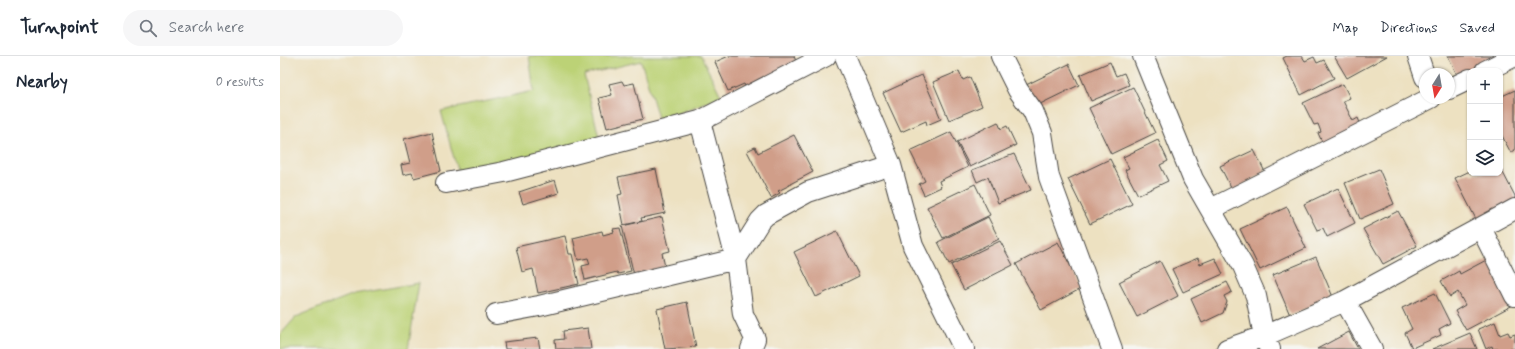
<!DOCTYPE html>
<html lang="en">
<head>
<meta charset="utf-8">
<style>
  body { margin:0; font-family:Mynerve,sans-serif; background:#f6f6f7; color:#1f2937 }
  .controls { position:absolute; right:12px; top:12px; display:grid; overflow:hidden; border-radius:8px; box-shadow:0 1px 3px #0004 }
  .controls button { width:36px; height:36px; display:grid; place-items:center; padding:0; border:0; border-bottom:1px solid #e0e1e3; background:#fff; color:#1f2937; font:20px sans-serif }
  .compass { position:absolute; left:1139px; top:12px; width:36px; height:36px; border-radius:50%; background:#fff; box-shadow:0 1px 3px #0004; rotate:191deg }
  .list { margin:0; padding:0; list-style:none }
  h2 { display:flex; justify-content:space-between; align-items:center; height:52px; margin:0; padding:0 16px; font-size:17px }
  h2 small { font-size:13px; font-weight:400; color:#747a83 }
  .icon { flex:none; width:22px; height:22px; fill:none; stroke:currentColor; stroke-width:2; stroke-linecap:round; stroke-linejoin:round }
  .map { position:relative; flex:none; width:1235px; height:293px; overflow:hidden }
  header { display:flex; align-items:center; gap:24px; box-sizing:border-box; height:56px; padding:0 20px; background:#fff; border-bottom:1px solid #e0e1e3 }
  header strong { font-size:19px }
  nav { display:flex; gap:22px; margin-inline-start:auto; font-size:14px }
  .search { width:280px; height:36px; background:#f6f6f7; display:flex; align-items:center; gap:10px; box-sizing:border-box; padding:0 14px; border-radius:22px; color:#747a83; font-size:15px }
  main { display:flex }
  aside { flex:1; background:#fff }
  .map>svg:first-child { display:block }
  .green { fill:#bcd276; stroke:#747e50 }
  .building { fill:#d09e89 }
  .lines { fill:none; stroke-linecap:round; stroke-linejoin:round }
  .minor-casing { stroke:#484642; stroke-width:22 }
  .minor { stroke:#fff; stroke-width:20 }
</style>
</head>
<body>
<header>
<strong>Turnpoint</strong>
<div class="search"><svg class="icon" aria-label="search" viewBox="0 0 24 24"><circle cx="10" cy="10" r="6"/><path d="M15 15l6 6"/></svg>Search here</div>
<nav><a>Map</a><a>Directions</a><a>Saved</a></nav>
</header>
<main>
<aside>
<h2>Nearby<small>0 results</small></h2>
<ul class="list">
</ul>
</aside>
<div class="map">
<svg width="1235" height="293" viewBox="0 0 1235 293">
  <rect width="100%" height="100%" fill="#f6f6f2"/>
  <filter id="ink" filterUnits="userSpaceOnUse"><feTurbulence type="fractalNoise" baseFrequency=".025" numOctaves="2"/><feDisplacementMap in="SourceGraphic" scale="8" xChannelSelector="R" yChannelSelector="G"/><feConvolveMatrix kernelMatrix="1 2 1 2 8 2 1 2 1" color-interpolation-filters="sRGB"/></filter>
  <filter id="wash" filterUnits="userSpaceOnUse"><feTurbulence type="fractalNoise" baseFrequency=".012" numOctaves="4" result="noise"/><feDisplacementMap in="SourceGraphic" scale="16" xChannelSelector="R" yChannelSelector="G"/><feGaussianBlur stdDeviation="0.9" result="paint"/><feColorMatrix in="noise" values="0 0 0 0 0 0 0 0 0 0 0 0 0 0 0 0 0 1.4 0 .05"/><feComposite in="paint" operator="in"/></filter>
  <g filter="url(#wash)">
    <rect width="100%" height="100%" fill="#ede1c1"/>
    <!-- green -->
    <path class="green" d="M249,0H421L441,40L379,65L361,5L304,19L319,81L268,96L178,117L161,55L254,35Z
      M139,227L128,293H0V279L16,261L74,238Z"/>
    <g id="blocks">
      <!-- building -->
      <path class="building" d="M449,0H514L518,11L467,34L464,28L448,35L435,6Z
        M1007,0H1022L1025,5L1034,1L1037,7L1044,4L1054,22L1021,39L1003,2Z
        M1054,0H1107L1067,22Z
        M1168,0H1223L1178,21Z
        M830,6L836,20L844,17L849,29L811,45L800,19Z
        M789,8L799,29L756,50L746,29Z
        M679,15L683,24L690,21L702,50L669,64L653,26Z
        M642,19L661,63L647,69L646,65L621,76L603,37Z
        M342,25L344,29L354,27L363,63L327,72L319,42L332,39L329,28Z
        M1063,28L1070,42L1063,45L1073,65L1078,62L1082,72L1043,88L1038,77L1041,76L1038,68L1034,69L1023,47Z
        M853,31L875,77L831,98L809,52Z
        M1235,34V94L1231,97L1220,76V41Z
        M718,66L721,73L727,70L736,89L690,111L677,86Z
        M152,76L161,115L134,122L132,117L123,119L121,109L130,107L124,83Z
        M671,76L688,111L659,125L661,131L644,139L639,128L645,125L630,95Z
        M514,79L533,116L510,128V129L498,135L500,137L491,142L467,95L475,91L478,97Z
        M878,84L888,105L880,109L888,125L858,139L845,114L849,112L843,101Z
        M974,94L985,116L953,136L940,110Z
        M734,98L751,134L718,147L708,121L697,126L692,114Z
        M830,103L852,148L810,168L788,123Z
        M1220,111L1235,140V150L1199,169L1175,122L1190,115V117H1220Z
        M376,113L385,157L361,162L362,165L344,169L338,139L342,138L338,121Z
        M1099,113L1114,148L1080,163L1065,127Z
        M275,124L279,137L243,148L239,136Z
        M695,128L710,159L663,182L647,151Z
        M1058,132L1075,167L1047,181L1043,172L1037,174L1024,148Z
        M1007,151L1026,192L980,214L960,173Z
        M1118,155L1137,190L1103,208L1083,173Z
        M382,161L390,195L382,197L385,211L354,219L342,170Z
        M708,161L719,183L669,208L658,186Z
        M340,172L351,215L338,218L337,216L305,224L302,210L310,208L308,202L298,204L293,182L322,175L323,179L334,176L333,173Z
        M557,175L579,220L536,241L514,196Z
        M285,180L289,198H292L299,228L258,237L253,213L242,216L236,191Z
        M720,185L733,209L684,234L671,209Z
        M778,186L802,232L761,254L736,208Z
        M1036,201L1053,241L1010,259L993,219Z
        M918,202L920,208L935,202L943,218L903,236L892,213Z
        M1210,202L1235,248L1186,274L1175,255L1185,249L1178,236L1170,241L1161,225L1179,215L1180,218Z
        M880,205L898,240L857,261L839,226Z
        M947,226L952,236L944,240L947,246L943,257L922,267L911,243Z
        M1155,237L1170,267L1159,273L1161,279L1132,292L1125,277L1132,273L1122,252Z
        M407,246L416,291L385,293L377,253Z
        M1215,266L1220,279L1228,276L1230,280L1235,278V293H1213L1212,290L1206,293L1198,273Z
        M308,272L311,293H276L275,284L284,283L283,275Z
        M1069,276L1078,293H1037Z
        M1190,277L1197,293H1152Z
        M258,282L260,293H225L224,286Z"/>
    </g>
  </g>
  <g filter="url(#ink)">
    <use href="#blocks" fill-opacity="0" stroke="#484642" stroke-width="1"/>
    <g class="lines">
      <!-- minor casing -->
      <g class="minor-casing">
        <path id="minor" d="M565,0L611,109L633,190L684,293
          M721,0L738,34L753,55L762,77L769,121L832,293
          M863,0L913,123L963,210L976,240L984,280L990,293
          M1138,0L1145,21
          M1205,15L1235,0
          M1169,33L1190,23
          M420,65L456,203L463,258L475,283L471,293
          M166,127L224,116L420,65L546,0
          M931,153L1151,42
          M1201,172L1235,240
          M1065,245L1092,293
          M216,258L259,250L456,203L480,165L486,159L528,136L611,109
          M947,293L984,280L1065,245L1235,153"/>
      </g>
      <!-- minor -->
      <use href="#minor" class="minor"/>
    </g>
  </g>
</svg>
<div class="controls">
<button>+</button>
<button>−</button>
<button><svg class="icon" aria-label="layers" viewBox="0 0 24 24"><path d="M12 4l9 5-9 5-9-5zM3 14l9 5 9-5"/></svg></button>
</div>
<svg class="compass" viewBox="-18 -18 36 36"><path d="M0-13l5 13h-10z" fill="#e53935"/><path d="M0 13l5-13h-10z" fill="#747a83"/></svg>
</div>
</main>
</body>
</html>
